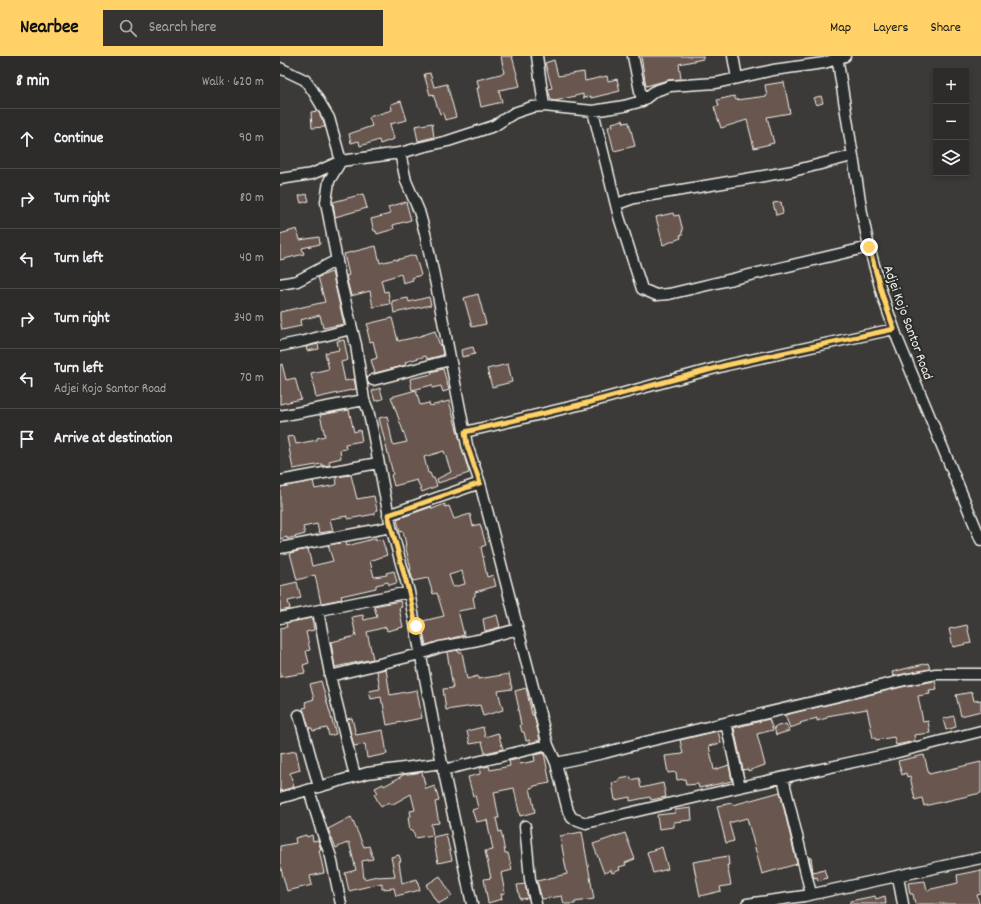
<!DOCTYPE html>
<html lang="en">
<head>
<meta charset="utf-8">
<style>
  body { margin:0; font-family:Dekko,sans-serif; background:#353432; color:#f1f3f6 }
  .controls { position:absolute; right:12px; top:12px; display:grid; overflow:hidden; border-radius:0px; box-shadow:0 2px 6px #0003 }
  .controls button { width:36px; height:36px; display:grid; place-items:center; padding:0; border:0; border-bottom:1px solid #484847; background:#2d2c2a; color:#f1f3f6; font:20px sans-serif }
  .stop { position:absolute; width:12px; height:12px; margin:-9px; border:3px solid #ffd166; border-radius:50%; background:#fff }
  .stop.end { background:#ffd166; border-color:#fff; box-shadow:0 1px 4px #0008 }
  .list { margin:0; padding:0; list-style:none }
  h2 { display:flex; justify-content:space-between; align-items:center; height:52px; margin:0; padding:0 16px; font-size:17px }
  h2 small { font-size:13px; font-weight:400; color:#a7a7a8 }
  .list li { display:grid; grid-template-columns:26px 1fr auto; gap:12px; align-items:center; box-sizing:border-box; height:60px; padding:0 16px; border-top:1px solid #484847 }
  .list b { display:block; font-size:15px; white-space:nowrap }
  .list p { margin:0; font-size:13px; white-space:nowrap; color:#a7a7a8 }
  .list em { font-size:13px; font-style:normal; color:#a7a7a8 }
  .icon { flex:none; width:22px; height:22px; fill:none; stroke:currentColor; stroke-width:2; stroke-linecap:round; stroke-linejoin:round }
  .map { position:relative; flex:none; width:701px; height:848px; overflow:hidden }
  header { display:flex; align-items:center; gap:24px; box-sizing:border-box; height:56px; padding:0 20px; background:#ffd166; color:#111 }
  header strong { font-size:19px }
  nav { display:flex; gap:22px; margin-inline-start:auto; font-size:14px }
  .search { width:280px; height:36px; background:#353432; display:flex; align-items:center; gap:10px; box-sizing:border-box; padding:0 14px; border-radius:0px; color:#a7a7a8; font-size:15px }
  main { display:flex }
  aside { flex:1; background:#2d2c2a }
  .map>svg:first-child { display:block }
  .building { fill:#67574f; stroke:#f4f1e8; fill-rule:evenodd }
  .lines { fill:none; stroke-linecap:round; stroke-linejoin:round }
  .minor-casing { stroke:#f4f1e8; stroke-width:13 }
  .minor { stroke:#2a2d2e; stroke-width:10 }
  .route { stroke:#ffd166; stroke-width:5 }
  .labels { text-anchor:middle; stroke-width:4; stroke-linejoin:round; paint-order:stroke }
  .street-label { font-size:14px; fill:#f4f1e8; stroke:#2a2d2e }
</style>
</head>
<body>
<header>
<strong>Nearbee</strong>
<div class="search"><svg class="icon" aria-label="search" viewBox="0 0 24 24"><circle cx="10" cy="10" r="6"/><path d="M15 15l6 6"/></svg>Search here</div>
<nav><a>Map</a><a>Layers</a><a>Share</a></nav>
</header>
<main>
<aside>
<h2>8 min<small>Walk · 620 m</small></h2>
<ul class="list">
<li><svg class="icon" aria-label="ahead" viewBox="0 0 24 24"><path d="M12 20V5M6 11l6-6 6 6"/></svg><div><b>Continue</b></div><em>90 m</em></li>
<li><svg class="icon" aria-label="right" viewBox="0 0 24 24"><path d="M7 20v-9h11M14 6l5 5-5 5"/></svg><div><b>Turn right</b></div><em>80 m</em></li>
<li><svg class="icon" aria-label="left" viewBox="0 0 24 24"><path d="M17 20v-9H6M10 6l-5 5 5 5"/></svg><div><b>Turn left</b></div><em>40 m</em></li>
<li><svg class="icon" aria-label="right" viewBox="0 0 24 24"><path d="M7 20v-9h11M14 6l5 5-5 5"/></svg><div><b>Turn right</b></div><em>340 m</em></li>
<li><svg class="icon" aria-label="left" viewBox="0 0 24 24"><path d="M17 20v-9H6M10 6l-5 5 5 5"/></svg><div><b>Turn left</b><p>Adjei Kojo Santor Road</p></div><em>70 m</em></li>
<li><svg class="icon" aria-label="arrive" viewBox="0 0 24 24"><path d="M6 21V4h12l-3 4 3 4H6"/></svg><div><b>Arrive at destination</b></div></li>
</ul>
</aside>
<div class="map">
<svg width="701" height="848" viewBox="0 0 701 848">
  <rect width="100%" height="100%" fill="#3c3a38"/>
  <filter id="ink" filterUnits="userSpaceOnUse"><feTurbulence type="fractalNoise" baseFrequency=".025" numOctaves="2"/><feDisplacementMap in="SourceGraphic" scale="8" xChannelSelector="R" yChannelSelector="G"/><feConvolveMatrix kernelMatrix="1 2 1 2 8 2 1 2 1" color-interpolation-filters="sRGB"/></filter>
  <g filter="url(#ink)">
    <!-- building -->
    <path class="building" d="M221,0H232L240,30L219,34L222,46L201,51L197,32H199L197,24L224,17Z
      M361,0H423V3L399,8L401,23L388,24L366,30Z
      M274,4L278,20L304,16L305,25L327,20L328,25L337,23L340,35L311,42V40L303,42V38L275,45L271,44L268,33L272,32L265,7Z
      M150,17L154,31L167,28L176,61L165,64L163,57L160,58L153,38L150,39L144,18Z
      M504,26L510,57L487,61L494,87L474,92L467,64L441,72L434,51L439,50L437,44L454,40L456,44L487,40L485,29Z
      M541,40L543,47L536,49L533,42Z
      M121,45L127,64L110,68L114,83L100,88L99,84L80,90L79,85L71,87L69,78L92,70L89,61L112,54L111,48Z
      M38,55L43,65L45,71L32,72L31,56Z
      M343,64L344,67L349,66L355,90L334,95L328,71L333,70L332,67Z
      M152,67L154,81L138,85L135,70Z
      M27,138L29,145L21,147L19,140Z
      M83,138L87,152L55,161L53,146Z
      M126,146L131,164L113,169L114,173L97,178L96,175H94L91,163L110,158L108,151Z
      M501,146L503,157L496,159L493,147Z
      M393,157L394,160L399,159L403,175H402V179H400L401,182L383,189L376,161Z
      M17,173L20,184L39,181L40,188L22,192L24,198L0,204V178Z
      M96,190L100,207L116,203V204L135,199L141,219L132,222L133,224L123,227L121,218L101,224L104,236L108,235L110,248L93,251L90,235L71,240L66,220L69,219L64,198Z
      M52,216L64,268L43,272L40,259L20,264L21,270L2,274L0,263V256L45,246L38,221Z
      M198,238L206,268L192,271L184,242Z
      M149,241L151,249L114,257L112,245L128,242L129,246Z
      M112,262L118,285L137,281L155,275L160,290L161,289L163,299L147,303L146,300L125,306L126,309L95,317L91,304L97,302L93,285L90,286L87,273H89L87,268Z
      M64,284L68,304L61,306L65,325L74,323L76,333L36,342L31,317L49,313L45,297L59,294L57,285Z
      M38,288L39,293L27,295L26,291Z
      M193,291L195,298L182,301L181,294Z
      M2,308L6,324L15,322L21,343L0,348V309Z
      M228,308L232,326L212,331L207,313Z
      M163,313L169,334L163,336L161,330L152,332V329L132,334L130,323L152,318L151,316Z
      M100,332L103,343L95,345L92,335Z
      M136,334L140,349L149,347L150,350L169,345L189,417L158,427L157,423L171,416L164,395L144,401L148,417H150L152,422H154L157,430L142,436L137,424L114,430L111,419L113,418L99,362L107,360L113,389L127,386L111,341Z
      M69,354L74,376L80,374L82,385L65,388L66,393L60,394L61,402L49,405L50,409L42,410V408L13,413L7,381L14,380L16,388L37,384V382L45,380L40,359Z
      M71,419L77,443L94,440L97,454L95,455V458L68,463L67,460L50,463L53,475L39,477L37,468L23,471L25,478L7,483V481L0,483V431L33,425L35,433L56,429L57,428L56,421Z
      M165,448V451L169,450L174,463L190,458L193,470L200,468L206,489L201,491L207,521L213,519L216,530L195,536V540L193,541L195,552L178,555L184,579L146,589L142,571L145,570L143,565L164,560L157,537L153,538L148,522L133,525L130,513H131L125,489H126L123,475L120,476L117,463L151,451L152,453ZM182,515L185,528L173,531L169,519Z
      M96,482V485L102,483L107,499L90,505L94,521L107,519L106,517L114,515L117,527L109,529L108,526L96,529V532L61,540L62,543L41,547L35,519L17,524L10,497L28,493L32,510L53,505L48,489L66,486L67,490Z
      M17,526L21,542L8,545L10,553L0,555V530Z
      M120,545L122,551L119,552L123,571L107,575L106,571L87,576L93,603L55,611L51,586L76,580L72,561L83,559L84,564L97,561L94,550Z
      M217,559L220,571L205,575L203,563Z
      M32,562L34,574L26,576L30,594L26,595L29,607L23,609L25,617L0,621V572L7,571L6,567Z
      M687,569L691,587L673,591L669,573Z
      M178,594V596H182L187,623L198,620V623L229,618L232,633L218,635L223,654L203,660L200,649L166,654L163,633L173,632L167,596Z
      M648,607L650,613L613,620L612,616Z
      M106,613L110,639L137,634L142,662L107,669L103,647H102L101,641L91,643L89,635L100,633L97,615Z
      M41,625L56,678L49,680L47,672L33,675L32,672H29L23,652L27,651L25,646L34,643L30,628Z
      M655,625L657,633L649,634L650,638L638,640L643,666L648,665L650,677L634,679L635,685L616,689L614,681L596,684L595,682H593L587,653L547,660V662L537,665V662L520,667L521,668L510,672L505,659L626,630Z
      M246,632L252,659H254L260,684L250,687V684L246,685L244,676H242L240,669H241L238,653H239L235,635Z
      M692,636L694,645L701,644V655L681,660L676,639Z
      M674,660L676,671L666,674L663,663Z
      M72,662L76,679L103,674L107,698L87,702L85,688L74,690L67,663Z
      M489,663L493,674L477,678L485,709L468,715V713L463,714L454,672Z
      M506,668L509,675L496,679L494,671Z
      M203,671L205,681L218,677L223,693L205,697L202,686L190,688L187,675Z
      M438,675L441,687L429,690L434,714L449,709L452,725L419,732L418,728L406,729L405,723L397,724L396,716L388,717L385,700L403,698L400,684Z
      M16,695L20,714L10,717L14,731L0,735V698Z
      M264,697L270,727L254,730V731L250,732L255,756L240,760L234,732L214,736L219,762H216L219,776L221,775L225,797H228L232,814L221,817L225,837L221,838L222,843L208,847L204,823L211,822L205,795L213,794L207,764L196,766L192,754L198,752L195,739L193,740L188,721L200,718V712L209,710L210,714L230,710L229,705L239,703L240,708L255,705L254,699Z
      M644,699L649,718L701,706V737L644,750L642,742L635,744L630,720L627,721L626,717L622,719L618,705Z
      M142,716L146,733L155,730L159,745L155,746L159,767L151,768L153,779L135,782L133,774L130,775L128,761L131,760L130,755L135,754L131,738L113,748H110L109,746L101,751L94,738L98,737L95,732L103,728L104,730L122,720V719Z
      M351,721V724L359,722L361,732L383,727L386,741L371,744L370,741L350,745V741L335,744L332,727L339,726V723Z
      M500,736L517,808L482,818L467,762L449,767L454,785L446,787L437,750L452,747L453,749Z
      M411,752L412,764L394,766V771L379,773L377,759L395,757V754Z
      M71,761L84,791L89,790L93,803L82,805L84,823L97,820V821L115,820L111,801L119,799L121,805L119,806L122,827L137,823L140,834L116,840L114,832L102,833V827L69,835L65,817L76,814L69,786L56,792L48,773Z
      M302,776L314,843L295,846V848H284L282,840L262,843L257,825L287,818L280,780Z
      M345,777L355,803L345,807L346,809L339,811L340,814L332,817L331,814L324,817L313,788Z
      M166,778L172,804L158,807L153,781Z
      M26,779L27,781L32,779L33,785L38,784L41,794H39L44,817L30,820L32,829L7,835L0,809V790L16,787L15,782Z
      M382,791L388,813L373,817L367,796Z
      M448,800L449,809H447L451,829L440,831L441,835L420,840L413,806Z
      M531,801L533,816L544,813L547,822L538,825L537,821L534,822L529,802Z
      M701,814V838L697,839L699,848H635L633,838H630L628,827L645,825L647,834L678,827L677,819Z
      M160,820L172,840L158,848L146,829Z
      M245,828L248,842L240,843L237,829Z
      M595,840L596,843L605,840L606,848H570V845Z"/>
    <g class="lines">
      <!-- minor casing -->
      <g class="minor-casing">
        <path id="minor" d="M257,0L264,50
          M353,0L362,45
          M453,0L457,22
          M557,0L582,157L589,191L603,241L618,284L701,484
          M0,12L25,24L33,35L49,62L61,105L49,125L46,146L61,227L76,289L84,344L88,354L93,377L111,471L129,536L153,665L192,848
          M313,55L339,161L362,233L376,239L389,238L589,191
          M120,97L126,125L139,155L145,177L156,229L187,389L200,427L268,689L276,707L288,755L292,762L306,767L460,731L614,697L701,675
          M0,123L32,118L61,105L120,97L142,91L168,85L214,70L234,57L252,51L264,50L313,55L344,50L362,45L375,35L390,30L436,27L493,14L544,7L565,0
          M337,148L354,142L513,115L572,100
          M0,228L17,225L57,204
          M0,290L20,286L71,273
          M93,324L170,304
          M0,360L84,344
          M185,376L307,347L447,309L614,273
          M0,425L98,407
          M108,459L200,427
          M0,492L111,471
          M38,555L52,628L75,720
          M0,562L129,536
          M50,620L140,598L160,591L198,584L238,573
          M19,659L39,731
          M446,667L460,731
          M276,707L324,697L365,686L625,624L656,618H701
          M163,714L268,689
          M503,722L531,838
          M29,734L41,773L51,801L61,848
          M0,742L87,717L162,707
          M245,770L250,823L256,848
          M618,821L623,848
          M467,848L524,840L701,802"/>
      </g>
      <!-- minor -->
      <use href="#minor" class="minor"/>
    </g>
  </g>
  <g class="lines" filter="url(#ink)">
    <!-- route -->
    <path class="route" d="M136,570L129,536L108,459L200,427L187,389L185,376L307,347L447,309L614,273L603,241L589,191"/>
  </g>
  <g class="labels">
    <!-- street labels -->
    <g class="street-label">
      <text transform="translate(629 266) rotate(70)" y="5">Adjei Kojo Santor Road</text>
    </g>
  </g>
</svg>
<div class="controls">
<button>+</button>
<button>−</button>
<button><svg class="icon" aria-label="layers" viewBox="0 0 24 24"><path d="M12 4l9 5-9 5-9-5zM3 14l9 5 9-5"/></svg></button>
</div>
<div class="stop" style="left:136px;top:570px"></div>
<div class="stop end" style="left:589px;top:191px"></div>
</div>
</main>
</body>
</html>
